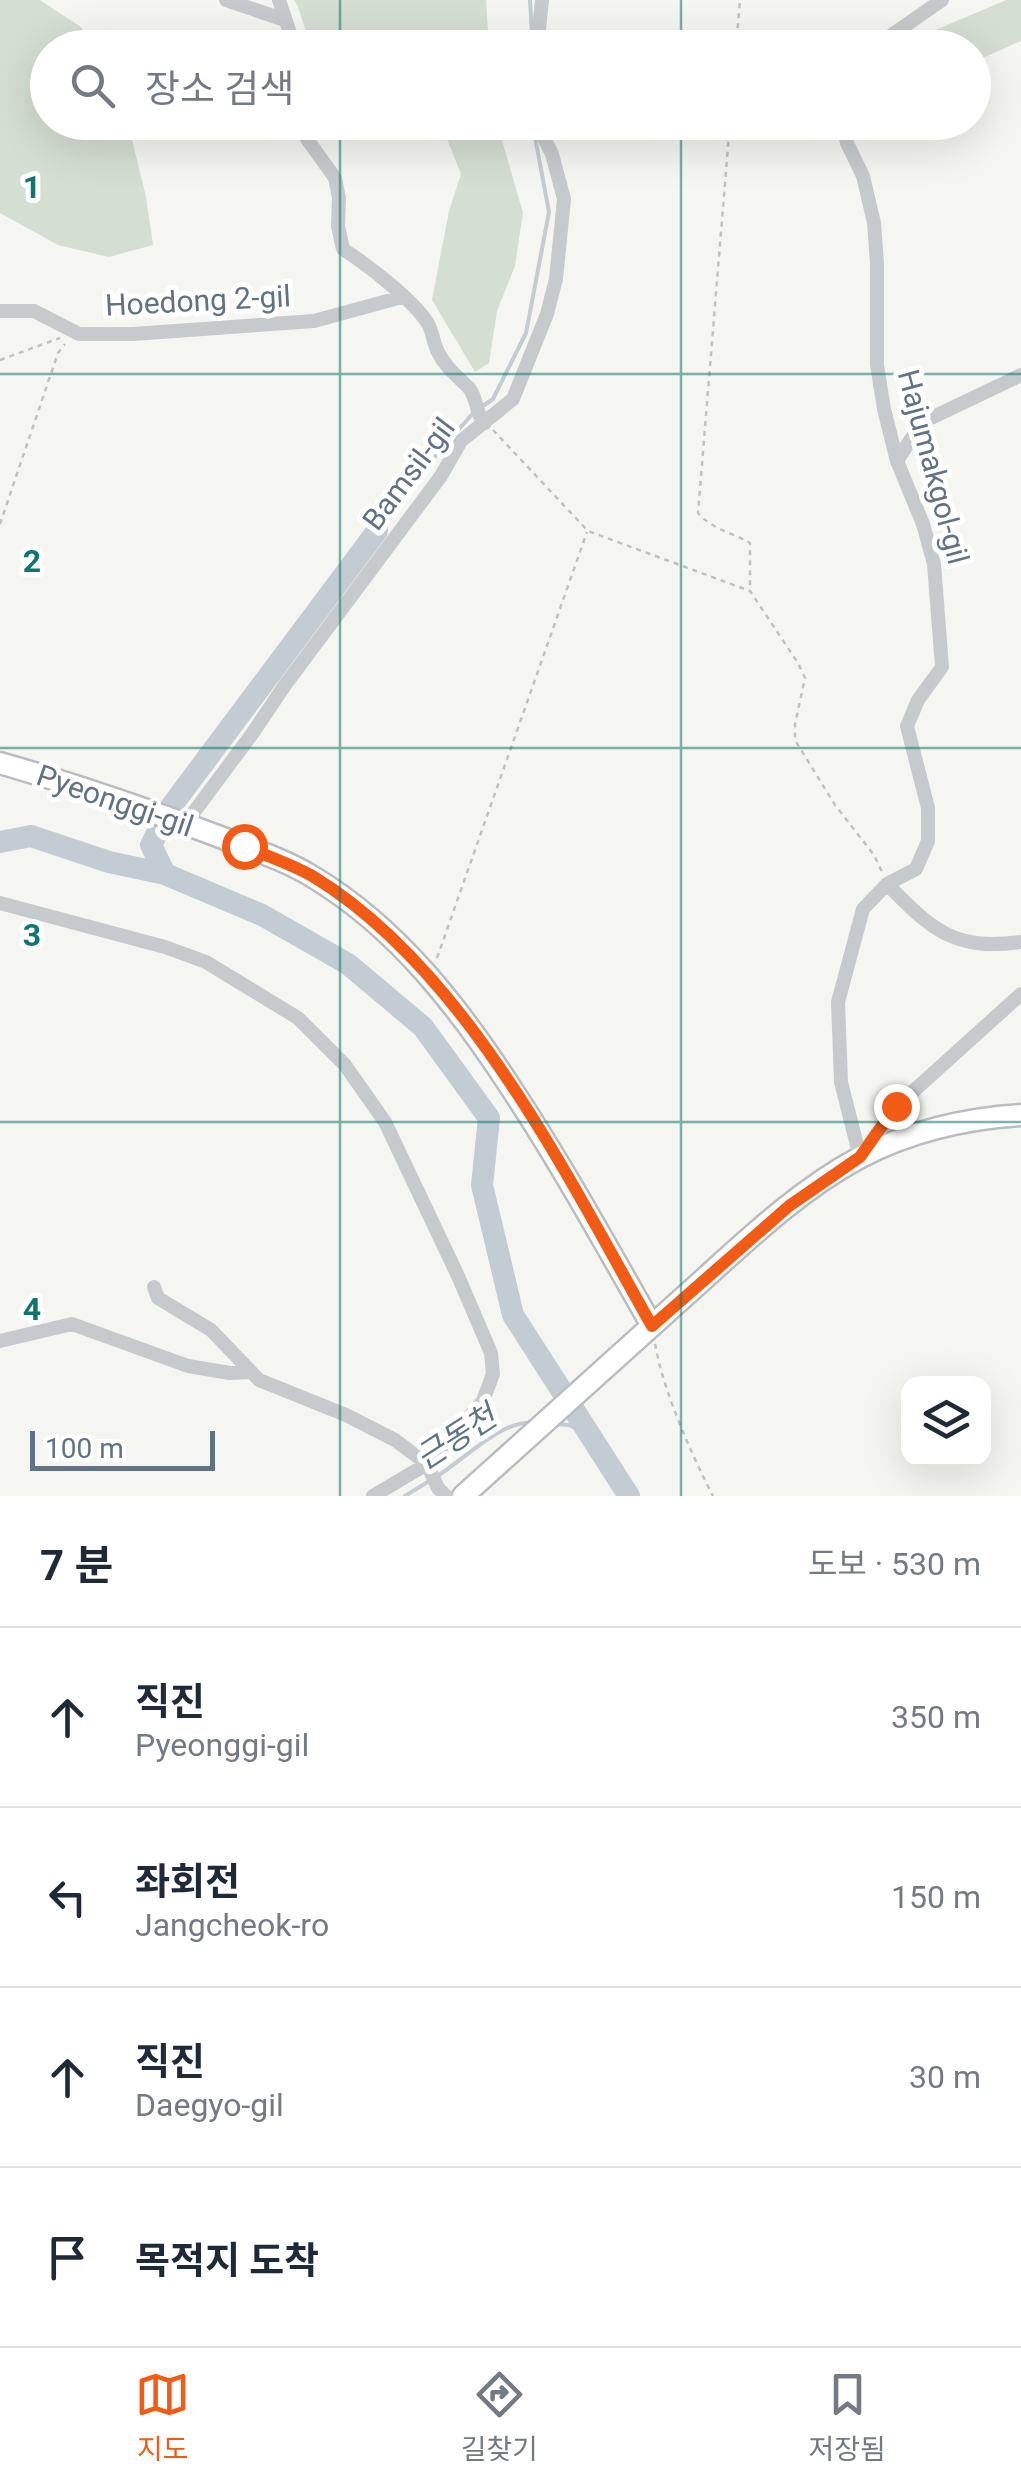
<!DOCTYPE html>
<html lang="ko">
<head>
<meta charset="utf-8">
<style>
  body { margin:0; font-family:Roboto,"Noto Sans KR",sans-serif; background:#f6f6f7; color:#1f2937 }
  .controls { position:absolute; right:30px; bottom:30px; display:grid; overflow:hidden; border-radius:20px; box-shadow:0 10px 40px #0002 }
  .controls button { width:90px; height:90px; display:grid; place-items:center; padding:0; border:0; border-bottom:2px solid #e0e1e3; background:#fff; color:#1f2937; font:50px sans-serif }
  .scale { position:absolute; left:30px; bottom:25px; width:185px; box-sizing:border-box; padding-left:10px; border:5px solid #627285; border-top:0; font-size:28px; line-height:35px; white-space:nowrap; color:#627285; -webkit-text-stroke:8px #fff; paint-order:stroke }
  .stop { position:absolute; width:30px; height:30px; margin:-22px; border:8px solid #f25b15; border-radius:50%; background:#fff }
  .stop.end { background:#f25b15; border-color:#fff; box-shadow:0 2px 10px #0008 }
  .list { margin:0; padding:0; list-style:none }
  h2 { display:flex; justify-content:space-between; align-items:center; height:130px; margin:0; padding:0 40px; font-size:42px }
  h2 small { font-size:32px; font-weight:400; color:#747a83 }
  .list li { display:grid; grid-template-columns:65px 1fr auto; gap:30px; align-items:center; box-sizing:border-box; height:180px; padding:0 40px; border-top:2px solid #e0e1e3 }
  .list b { display:block; font-size:38px; white-space:nowrap }
  .list p { margin:0; font-size:32px; white-space:nowrap; color:#747a83 }
  .list em { font-size:32px; font-style:normal; color:#747a83 }
  .icon { flex:none; width:55px; height:55px; fill:none; stroke:currentColor; stroke-width:2; stroke-linecap:round; stroke-linejoin:round }
  .map { position:relative; flex:none; width:1021px; height:1496px; overflow:hidden }
  .search { position:absolute; background:#fff; box-shadow:0 10px 40px #0002; left:30px; right:30px; top:30px; height:110px; display:flex; align-items:center; gap:25px; box-sizing:border-box; padding:0 35px; border-radius:55px; color:#747a83; font-size:38px }
  .sheet { height:850px; background:#fff }
  nav { display:flex; justify-content:space-around; align-items:center; box-sizing:border-box; height:140px; border-top:2px solid #e0e1e3; background:#fff; font-size:28px; color:#747a83 }
  nav a { display:grid; justify-items:center; gap:5px }
  nav .on { color:#f25b15 }
  .map>svg:first-child { display:block }
  .green { fill:#d5ded2 }
  .lines { fill:none; stroke-linecap:round; stroke-linejoin:round }
  .stream { stroke:#c2ccd2; stroke-width:4 }
  .river { stroke:#c2ccd2; stroke-width:22 }
  .secondary-casing { stroke:#b9bdc2; stroke-width:25 }
  .path { stroke:#c0c1c3; stroke-width:2.5; stroke-dasharray:5 5; stroke-linecap:butt }
  .street { stroke:#c7cacd; stroke-width:14 }
  .secondary { stroke:#fff; stroke-width:20 }
  .route { stroke:#f25b15; stroke-width:12 }
  .grid { fill:none; stroke:#0f766e; stroke-width:2.5; stroke-opacity:0.55 }
  .labels { text-anchor:middle; stroke-width:10; stroke-linejoin:round; paint-order:stroke }
  .street-label { font-size:30px; fill:#627285; stroke:#fff }
  .water-label { font-size:32px; font-style:italic; fill:#5d7583; stroke:#fff }
  .grid-label { font-size:32px; text-anchor:middle; font-weight:bold; fill:#0f766e; stroke:#fff; stroke-width:10; stroke-linejoin:round; paint-order:stroke }
</style>
</head>
<body>
<div class="map">
<svg width="1021" height="1496" viewBox="0 0 1021 1496">
  <rect width="100%" height="100%" fill="#f5f6f1"/>
  <!-- green -->
  <path class="green" d="M0,0H40L81,27L93,47L48,48V122L128,123L146,197L153,245L109,257L58,245L0,213Z
    M294,0H486L489,47H311L298,7Z
    M1006,0H1021V41L974,62V48L913,47L912,40Z
    M421,123H497L523,213L515,266L497,311L489,363L475,372L432,300L449,211L461,174L445,134Z"/>
  <g class="lines">
    <!-- stream -->
    <path class="stream" d="M530,0L532,35
      M483,406L493,399L526,333L549,212L534,132
      M377,531L431,461L475,411
      M553,1424L569,1425L591,1436
      M439,1475C466,1458 501,1420 533,1423
      M405,1496L431,1480"/>
    <!-- river -->
    <path class="river" d="M0,842L31,836L109,862L165,874L262,915L348,964L423,1027L489,1118L482,1185L513,1315L629,1496
      M165,874L151,845L170,808L377,531"/>
    <!-- secondary casing -->
    <g class="secondary-casing">
      <path id="secondary" d="M0,763C73,784 144,808 215,835C248,848 284,859 313,877C398,928 460,1009 513,1091C563,1167 607,1247 652,1326
        M463,1496C537,1429 611,1362 685,1296C740,1247 794,1193 859,1158C907,1132 967,1118 1021,1115"/>
    </g>
    <!-- path -->
    <path class="path" d="M736,48L740,0
      M730,122L698,513C710,528 733,533 750,543V590
      M0,360L60,338
      M493,430L588,531L750,591L798,663L805,678L795,724V740L835,805L874,855L883,874
      M0,524L58,353L65,344
      M437,958L587,532
      M655,1344C663,1390 691,1454 713,1496"/>
    <!-- street -->
    <path class="street" d="M226,0L285,20
      M279,0L295,48
      M537,48L542,0
      M873,48L942,0
      M303,122L307,139L335,178L339,198L338,226L343,249C366,264 412,299 427,322C433,331 433,343 438,352C446,368 457,376 469,388C478,399 475,414 485,423
      M842,122L847,143L863,176L874,223L877,263V365L884,409L897,461L923,524L934,564L942,667L918,700L907,726L928,808V841L916,869L887,884C932,930 954,951 1021,942
      M0,311H34L79,334H133L314,321L402,297
      M897,461L911,439L929,419L1021,375
      M185,824L252,734L285,685L441,476L461,441L513,399L547,314L556,279L564,199L552,154L539,128V122
      M0,903L165,947L206,962L298,1018L345,1065L385,1122L458,1276L491,1353L493,1374L483,1401L427,1464L373,1496
      M863,1153L897,1106L1021,994
      M860,1157L841,1082L838,1002L863,909L887,884
      M154,1287L158,1298L211,1330L259,1380L346,1415L395,1440L427,1464L438,1488L446,1496
      M0,1341L72,1324L188,1366L230,1373L251,1372"/>
    <!-- secondary -->
    <use href="#secondary" class="secondary"/>
  </g>
  <g class="lines">
    <!-- route -->
    <path class="route" d="M244,846C266,856 292,864 314,877C466,970 566,1174 652,1326L789,1206L860,1157L896,1106"/>
  </g>
  <!-- grid -->
  <path class="grid" d="M340,0V48M681,0V48M340,122V1496M681,122V1496M0,374H1021M0,748H1021M0,1122H1021"/>
  <g class="labels">
    <!-- street labels -->
    <g class="street-label">
      <text transform="translate(198 301) rotate(-3)" y="10">Hoedong 2-gil</text>
      <text transform="translate(933 467) rotate(75)" y="10">Hajumakgol-gil</text>
      <text transform="translate(409 474) rotate(-53)" y="10">Bamsil-gil</text>
      <text transform="translate(115 801) rotate(19)" y="10">Pyeonggi-gil</text>
    </g>
    <!-- water labels -->
    <g class="water-label">
      <text transform="translate(456 1437) rotate(-33)" y="11">근동천</text>
    </g>
  </g>
  <g class="grid-label">
    <text x="32" y="198">1</text>
    <text x="32" y="572">2</text>
    <text x="32" y="946">3</text>
    <text x="32" y="1320">4</text>
  </g>
</svg>
<div class="controls">
<button><svg class="icon" aria-label="layers" viewBox="0 0 24 24"><path d="M12 4l9 5-9 5-9-5zM3 14l9 5 9-5"/></svg></button>
</div>
<div class="scale">100 m</div>
<div class="stop" style="left:244px;top:846px"></div>
<div class="stop end" style="left:896px;top:1106px"></div>
<div class="search"><svg class="icon" aria-label="search" viewBox="0 0 24 24"><circle cx="10" cy="10" r="6"/><path d="M15 15l6 6"/></svg>장소 검색</div>
</div>
<section class="sheet">
<h2>7 분<small>도보 · 530 m</small></h2>
<ul class="list">
<li><svg class="icon" aria-label="ahead" viewBox="0 0 24 24"><path d="M12 20V5M6 11l6-6 6 6"/></svg><div><b>직진</b><p>Pyeonggi-gil</p></div><em>350 m</em></li>
<li><svg class="icon" aria-label="left" viewBox="0 0 24 24"><path d="M17 20v-9H6M10 6l-5 5 5 5"/></svg><div><b>좌회전</b><p>Jangcheok-ro</p></div><em>150 m</em></li>
<li><svg class="icon" aria-label="ahead" viewBox="0 0 24 24"><path d="M12 20V5M6 11l6-6 6 6"/></svg><div><b>직진</b><p>Daegyo-gil</p></div><em>30 m</em></li>
<li><svg class="icon" aria-label="arrive" viewBox="0 0 24 24"><path d="M6 21V4h12l-3 4 3 4H6"/></svg><div><b>목적지 도착</b></div></li>
</ul>
</section>
<nav>
<a class="on"><svg class="icon" aria-label="map" viewBox="0 0 24 24"><path d="M3 6l6-2 6 2 6-2v14l-6 2-6-2-6 2zM9 4v14M15 6v14"/></svg>지도</a>
<a><svg class="icon" aria-label="directions" viewBox="0 0 24 24"><path d="M12 3l9 9-9 9-9-9zM9 14v-3h6M13 9l2 2-2 2"/></svg>길찾기</a>
<a><svg class="icon" aria-label="saved" viewBox="0 0 24 24"><path d="M7 4h10v16l-5-4-5 4z"/></svg>저장됨</a>
</nav>
</body>
</html>
